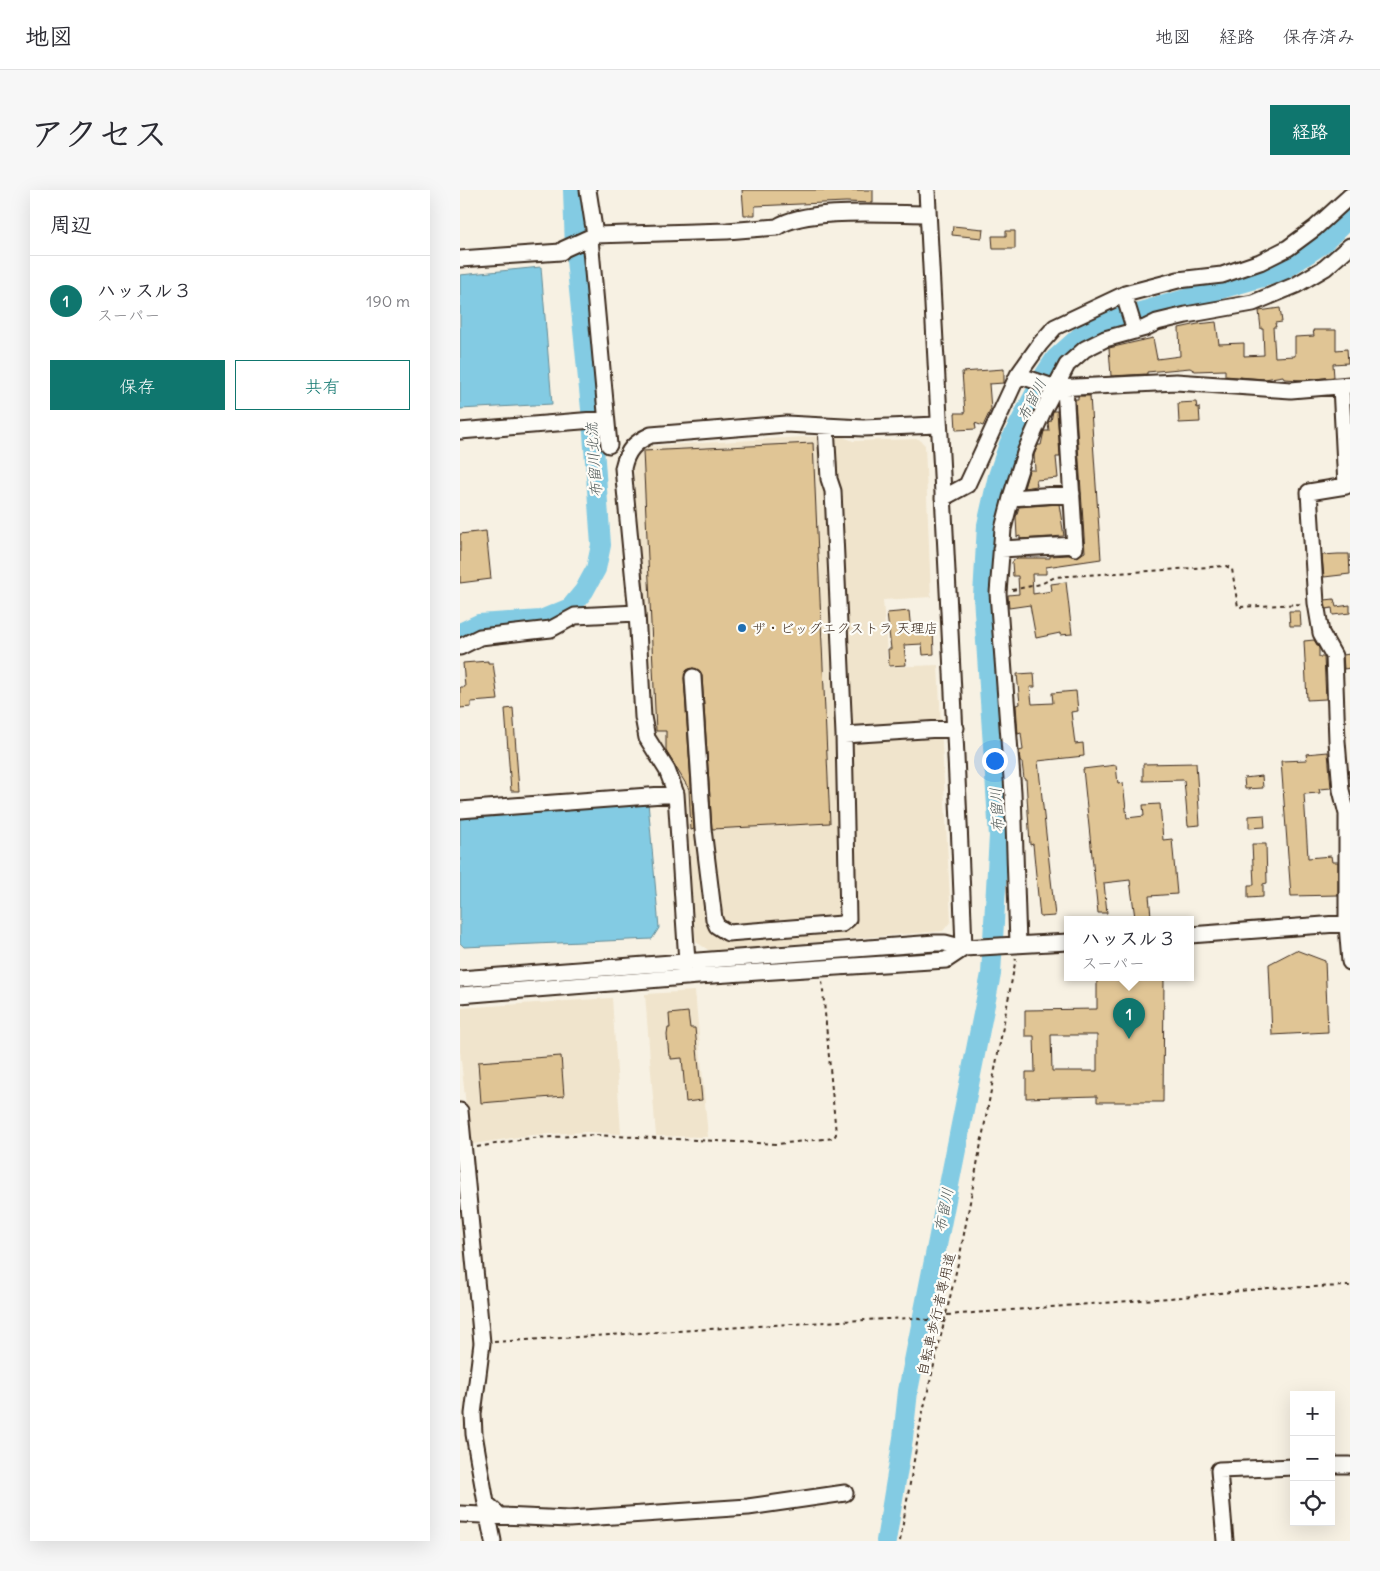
<!DOCTYPE html>
<html lang="ja">
<head>
<meta charset="utf-8">
<style>
  body { margin:0; font-family:Delius,"Klee One",sans-serif; background:#f7f7f7; color:#2b2b33 }
  .controls { position:absolute; right:15px; bottom:15px; display:grid; overflow:hidden; border-radius:0px; box-shadow:0 5px 20px #0002 }
  .controls button { width:45px; height:45px; display:grid; place-items:center; padding:0; border:0; border-bottom:1px solid #e1e1e2; background:#fff; color:#2b2b33; font:25px sans-serif }
  .you { position:absolute; left:534px; top:570px; width:18px; height:18px; margin:-12px; border:4px solid #fff; border-radius:50%; background:#1a73e8; box-shadow:0 0 0 8px #1a73e833 }
  .badge { display:grid; place-items:center; width:32px; height:32px; border-radius:50%; background:#0f766e; color:#fff; font-size:16px; font-weight:700 }
  .pin { position:absolute; translate:-50% -41px; filter:drop-shadow(0 1px 2px #0008) }
  .pin::after { content:''; position:absolute; top:26px; width:18px; height:15px; background:inherit; clip-path:polygon(0 0,100% 0,50% 100%) }
  .popup { position:absolute; left:604px; top:726px; width:130px; height:65px; box-sizing:border-box; display:grid; place-content:center; border-radius:0px; background:#fff; filter:drop-shadow(0 1px 4px #0005); font-size:16px; white-space:nowrap; color:#7c7c81 }
  .popup b { font-size:19px; color:#2b2b33 }
  .popup::after { content:''; position:absolute; left:50%; top:100%; margin-left:-10px; border:10px solid transparent; border-top-color:#fff }
  .list { margin:0; padding:0; list-style:none }
  h2 { display:flex; justify-content:space-between; align-items:center; height:65px; margin:0; padding:0 20px; font-size:21px }
  h2 small { font-size:16px; font-weight:400; color:#7c7c81 }
  .list li { display:grid; grid-template-columns:32px 1fr auto; gap:15px; align-items:center; box-sizing:border-box; height:90px; padding:0 20px; border-top:1px solid #e1e1e2 }
  .list b { display:block; font-size:19px; white-space:nowrap }
  .list p { margin:0; font-size:16px; white-space:nowrap; color:#7c7c81 }
  .list em { font-size:16px; font-style:normal; color:#7c7c81 }
  .actions { display:flex; gap:10px; padding:15px 20px }
  .actions a { flex:1; padding:11px 0; border:1px solid #0f766e; border-radius:0px; text-align:center; font-size:18px; color:#0f766e }
  .actions .main { background:#0f766e; color:#fff }
  .icon { flex:none; width:28px; height:28px; fill:none; stroke:currentColor; stroke-width:2; stroke-linecap:round; stroke-linejoin:round }
  .map { position:relative; flex:none; width:890px; height:1351px; overflow:hidden; border-radius:0px }
  header { display:flex; align-items:center; gap:30px; box-sizing:border-box; height:70px; padding:0 25px; background:#fff; border-bottom:1px solid #e1e1e2 }
  header strong { font-size:24px }
  nav { display:flex; gap:28px; margin-inline-start:auto; font-size:18px }
  .intro { display:flex; align-items:center; justify-content:space-between; box-sizing:border-box; height:120px; padding:0 30px }
  h1 { margin:0; font-size:35px }
  .button { padding:12px 22px; border-radius:0px; background:#0f766e; color:#fff; font-size:18px; font-weight:700 }
  main { display:flex; gap:30px; padding:0 30px }
  aside { flex:1; background:#fff; border-radius:0px; box-shadow:0 5px 20px #0002 }
  .map>svg:first-child { display:block }
  .built { fill:#f0e4cc }
  .water { fill:#83cbe3; stroke:#668b94 }
  .lines { fill:none; stroke-linecap:round; stroke-linejoin:round }
  .river { stroke:#83cbe3; stroke-width:20 }
  .building { fill:#e0c595; stroke:#3b2a1e; fill-rule:evenodd }
  .minor-casing { stroke:#3b2a1e; stroke-width:19 }
  .path { stroke:#3b2a1e; stroke-width:2; stroke-dasharray:4 4; stroke-linecap:butt }
  .minor { stroke:#fdfcf7; stroke-width:15 }
  .poi-dot { fill:#1f6fb2; stroke:#fdfcf7; stroke-width:2 }
  .labels { text-anchor:middle; stroke-width:4.5; stroke-linejoin:round; paint-order:stroke }
  .poi-label { font-size:14px; fill:#3b2a1e; stroke:#fdfcf7; text-anchor:start }
  .street-label { font-size:14px; fill:#3b2a1e; stroke:#fdfcf7 }
  .water-label { font-size:15px; font-style:italic; fill:#515a59; stroke:#fdfcf7 }
</style>
</head>
<body>
<header>
<strong>地図</strong>
<nav><a>地図</a><a>経路</a><a>保存済み</a></nav>
</header>
<div class="intro"><h1>アクセス</h1><a class="button">経路</a></div>
<main>
<aside>
<h2>周辺<small></small></h2>
<ul class="list">
<li><span class="badge">1</span><div><b>ハッスル３</b><p>スーパー</p></div><em>190 m</em></li>
</ul>
<div class="actions"><a class="main">保存</a><a>共有</a></div>
</aside>
<div class="map">
<svg width="890" height="1351" viewBox="0 0 890 1351">
  <rect width="100%" height="100%" fill="#f7f1e3"/>
  <filter id="ink" filterUnits="userSpaceOnUse"><feTurbulence type="fractalNoise" baseFrequency=".02" numOctaves="2"/><feDisplacementMap in="SourceGraphic" scale="10" xChannelSelector="R" yChannelSelector="G"/><feConvolveMatrix kernelMatrix="1 2 1 2 8 2 1 2 1" color-interpolation-filters="sRGB"/></filter>
  <g filter="url(#ink)">
    <!-- built -->
    <path class="built" d="M379,245L393,251L459,249L465,255L471,407L423,410L428,477L478,475L491,731L483,741L250,761L236,752L220,595L192,537L173,275L183,258L191,256Z
      M235,801L248,947L196,946L185,804Z
      M152,808L161,944L126,942L72,945L13,954L10,952L0,861V818Z"/>
    <!-- water -->
    <path class="water" d="M81,77L92,214L0,219V85Z
      M188,612L199,738L192,749L4,757L0,753V626Z"/>
    <g class="lines">
      <!-- river -->
      <path class="river" d="M0,443L19,434L81,430L110,418L124,401L136,379L141,355L132,229L115,60L113,0
        M426,1351L443,1248L448,1201L531,784L539,646L523,406L527,335L538,286L549,254L585,184L595,169L624,143L648,131L820,82L861,55L890,27"/>
    </g>
    <!-- building -->
    <path class="building" d="M282,0H413V13L386,12L295,16V25H284Z
      M493,36L523,39L522,48L492,45Z
      M546,41H555V59H533L532,46H546Z
      M820,118L822,132L815,133L816,137H813L815,167L835,166V147L854,146L853,140H876V160L887,159L888,173L873,174L874,187L843,190L824,189L823,186L805,189L765,186V180L735,181L730,178L687,182V184L651,186L649,158L693,148L697,169L720,166L719,138L738,134L756,132L759,154L784,153V166L804,165L803,139H801L799,121Z
      M544,179V193L529,194L531,219L523,236L515,233L516,239L496,240L495,223H505L502,182Z
      M618,206H630L641,369L586,377V384H572L573,404L592,401L591,394L606,392L612,444L600,445V443L576,448L570,415L549,418L548,405L559,404L558,386H553L552,372L557,368H590V366L609,365L616,367L625,362L615,209H618Z
      M736,212L737,218L739,217L740,232L719,233L718,213Z
      M593,221H597L600,267H596L598,288L576,290L577,296L564,298L569,280H575L574,265L578,255H581L584,241H589L588,232L591,231Z
      M353,253L370,633L252,639L242,486L240,481L233,478L227,480L224,488L234,639L231,640L229,599L206,561V541H196L183,261Z
      M599,314L604,346L560,349V346L557,347L556,327L559,317Z
      M26,341L31,389L0,393V344Z
      M878,364H889L890,384L864,387L862,365Z
      M874,409L876,417L890,415V423L873,425L872,418L866,419L865,410Z
      M449,421L451,441L473,439L474,464L463,465L462,454L444,455L446,475L429,476L428,459H431L427,423Z
      M829,421H840L841,436H830Z
      M854,450L859,458V467H864L866,509L847,510L844,451Z
      M890,464V478L884,479L883,465Z
      M28,471V473H33L38,510L11,512V517L0,518V497H5L3,473Z
      M574,483L575,497H570L572,514L593,513L592,503L616,501L618,521L611,522L615,554L623,553L624,566L578,571L595,726L580,727L573,654L570,655L566,589H564L562,572H560L559,561L563,560L561,543L558,544L556,515L560,514L557,484Z
      M53,518L59,601H51L45,519Z
      M868,562L871,598L859,599L860,603L844,604L848,668L871,666L872,672H878V705L831,706L821,571L847,570L846,564Z
      M736,573L740,635L728,636L724,590L683,591V574Z
      M656,575L658,594L663,593L667,628L684,626L683,615L700,614L703,650L712,649L717,704L689,706L691,726L675,728L670,690L644,693L647,723H638L623,579Z
      M802,586L803,598L785,599L784,588Z
      M804,625L805,637L789,638V626Z
      M792,654H806L807,693L803,694V707L788,708V695H794Z
      M836,760L865,771L868,842L812,845L809,774Z
      M637,788H704L703,912H637V906L566,908V882H575L574,846H565V820L637,819ZM591,845H637V881H592Z
      M228,822L230,838H235L242,910L226,912L222,868L211,869V866H209L207,845L208,838H210L209,824Z
      M101,866L104,906L21,913L18,872Z"/>
    <g class="lines">
      <!-- minor casing -->
      <g class="minor-casing">
        <path id="minor" d="M128,0L135,45
          M467,0C480,253 495,505 504,758
          M130,49L149,255
          M0,69L101,62L104,59L135,45L267,41L317,37C346,17 432,24 468,24
          M664,105L675,141
          M558,185L596,198L716,192L831,200L890,195
          M881,196L886,296L849,302L856,413L861,443L874,466L877,551L881,600L887,624V735L890,772
          M605,198L615,358
          M0,241L146,229
          M483,308L507,295L558,185L580,154L595,137L665,104L718,90L762,85L800,72L828,58L855,38L890,6
          M551,308L612,304
          M541,359L615,355
          M0,457L20,447L91,439L115,426L177,423
          M233,487L243,639L254,729L257,736L268,743L382,734L388,729L384,545L373,301L369,289L366,236
          M384,545L496,538
          M0,620L216,604
          M730,745L890,733
          M558,754L553,602L538,403L543,339L552,304L566,260L584,219L607,175L625,159L645,149L685,138L697,132L726,125L793,113L836,95L865,78L890,56
          M228,787L216,604L207,580L187,548L183,527L177,423L163,278C167,260 175,252 191,245L326,234L403,238L478,235
          M0,789L475,753H485L504,758L608,752
          M0,805L238,786L486,770L504,758
          M0,921L22,1153L13,1224L14,1244L26,1313L38,1324
          M871,1275H890
          M0,1324L109,1329L288,1317L385,1303
          M33,1351L29,1331L38,1324
          M765,1351L759,1280L834,1277"/>
      </g>
      <!-- path -->
      <path class="path" d="M552,400L581,394L595,387L766,376L772,379L778,417L843,414
        M17,957L71,948L135,945L317,954L374,948L376,944L362,790
        M487,1125L722,1107L808,1098L890,1096
        M34,1152L381,1131L451,1128L485,1132
        M440,1351L461,1230L500,1065L556,768"/>
      <!-- minor -->
      <use href="#minor" class="minor"/>
    </g>
  </g>
  <!-- markers -->
  <circle class="poi-dot" cx="282" cy="438" r="5"/>
  <g class="labels">
    <!-- poi labels -->
    <g class="poi-label">
      <text x="292" y="443">ザ・ビッグエクストラ 天理店</text>
    </g>
    <!-- street labels -->
    <g class="street-label">
      <text transform="translate(476 1124) rotate(-77)" y="5">自転車歩行者専用道</text>
    </g>
    <!-- water labels -->
    <g class="water-label">
      <text transform="translate(572 210) rotate(-63)" y="5">布留川</text>
      <text transform="translate(134 270) rotate(-94)" y="5">布留川北流</text>
      <text transform="translate(537 620) rotate(-93)" y="5">布留川</text>
      <text transform="translate(484 1020) rotate(-79)" y="5">布留川</text>
    </g>
  </g>
</svg>
<div class="controls">
<button>+</button>
<button>−</button>
<button><svg class="icon" aria-label="locate" viewBox="0 0 24 24"><circle cx="12" cy="12" r="6"/><path d="M12 2v4M12 18v4M2 12h4M18 12h4"/></svg></button>
</div>
<div class="you"></div>
<div class="pin badge" style="left:669px;top:849px">1</div>
<div class="popup"><b>ハッスル３</b>スーパー</div>
</div>
</main>
</body>
</html>
